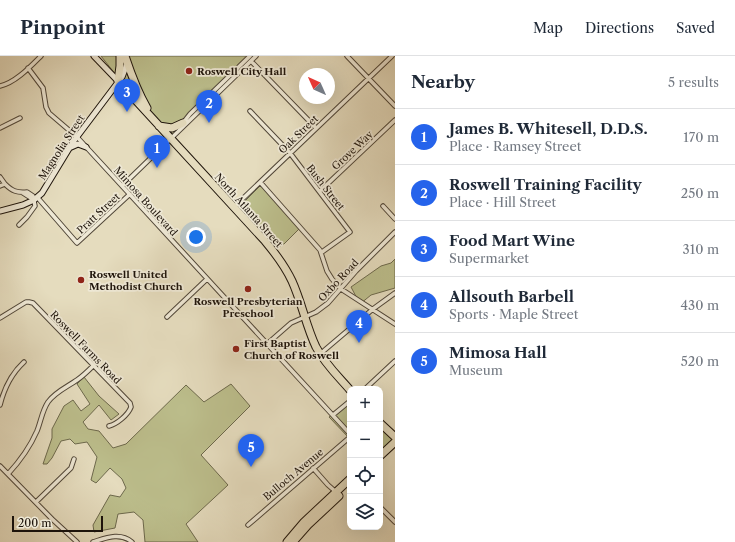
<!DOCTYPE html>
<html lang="en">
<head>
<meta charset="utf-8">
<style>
  body { margin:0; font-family:"Libre Caslon Text",serif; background:#f2f2f3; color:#1f2937 }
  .controls { position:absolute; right:12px; bottom:12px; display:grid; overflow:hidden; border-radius:8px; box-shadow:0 4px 16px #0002 }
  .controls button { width:36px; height:36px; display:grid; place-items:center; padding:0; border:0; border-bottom:1px solid #e0e1e3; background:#fff; color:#1f2937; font:20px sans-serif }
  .compass { position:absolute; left:299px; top:12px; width:36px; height:36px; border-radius:50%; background:#fff; box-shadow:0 4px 16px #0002; rotate:315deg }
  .scale { position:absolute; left:12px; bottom:10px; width:91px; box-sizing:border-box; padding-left:4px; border:2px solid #1e140b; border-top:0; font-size:11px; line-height:14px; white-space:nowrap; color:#1e140b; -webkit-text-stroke:3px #eee8d5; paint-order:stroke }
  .you { position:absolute; left:196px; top:181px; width:14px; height:14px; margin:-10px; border:3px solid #fff; border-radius:50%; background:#1a73e8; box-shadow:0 0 0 6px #1a73e833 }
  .badge { display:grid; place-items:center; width:26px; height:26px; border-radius:50%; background:#2563eb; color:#fff; font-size:13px; font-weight:700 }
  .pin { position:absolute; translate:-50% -33px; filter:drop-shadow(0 1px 2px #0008) }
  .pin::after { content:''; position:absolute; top:21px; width:14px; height:12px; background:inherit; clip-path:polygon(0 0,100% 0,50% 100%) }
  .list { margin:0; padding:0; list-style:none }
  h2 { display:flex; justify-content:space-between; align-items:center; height:52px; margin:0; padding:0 16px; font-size:17px }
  h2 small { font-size:13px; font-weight:400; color:#747a83 }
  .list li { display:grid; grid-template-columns:26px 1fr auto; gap:12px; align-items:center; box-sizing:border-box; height:56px; padding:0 16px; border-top:1px solid #e0e1e3 }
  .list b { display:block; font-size:15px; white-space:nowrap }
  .list p { margin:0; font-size:13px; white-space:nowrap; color:#747a83 }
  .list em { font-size:13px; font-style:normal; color:#747a83 }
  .icon { flex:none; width:22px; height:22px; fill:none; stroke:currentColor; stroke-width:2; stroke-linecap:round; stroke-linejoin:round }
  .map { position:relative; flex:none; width:395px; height:486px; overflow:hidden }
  header { display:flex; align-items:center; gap:24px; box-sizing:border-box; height:56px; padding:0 20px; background:#fff; border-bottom:1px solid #e0e1e3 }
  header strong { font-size:19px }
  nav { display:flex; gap:22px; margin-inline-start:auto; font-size:14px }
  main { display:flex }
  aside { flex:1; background:#fff }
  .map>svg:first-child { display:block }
  .green { fill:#bcbe8c; stroke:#6d694c }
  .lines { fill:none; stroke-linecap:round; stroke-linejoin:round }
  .street-casing { stroke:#504638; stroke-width:5.5 }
  .secondary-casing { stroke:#1e140b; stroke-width:7 }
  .highway-casing { stroke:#1e140b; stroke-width:9 }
  .street { stroke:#eee8d5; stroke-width:3.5 }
  .secondary { stroke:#eee8d5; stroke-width:5 }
  .highway { stroke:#e5dcbe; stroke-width:7 }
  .poi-dot { fill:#8f2418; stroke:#eee8d5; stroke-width:1.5 }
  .labels { text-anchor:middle; stroke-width:3.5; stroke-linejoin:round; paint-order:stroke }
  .poi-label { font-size:10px; font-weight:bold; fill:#1e140b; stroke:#eee8d5; text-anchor:start }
  .street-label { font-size:10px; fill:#1e140b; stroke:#eee8d5 }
</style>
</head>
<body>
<header>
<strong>Pinpoint</strong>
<nav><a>Map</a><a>Directions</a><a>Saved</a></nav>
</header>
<main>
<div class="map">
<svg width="395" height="486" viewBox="0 0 395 486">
  <rect width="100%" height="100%" fill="#e5dcbe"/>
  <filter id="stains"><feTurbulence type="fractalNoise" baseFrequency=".005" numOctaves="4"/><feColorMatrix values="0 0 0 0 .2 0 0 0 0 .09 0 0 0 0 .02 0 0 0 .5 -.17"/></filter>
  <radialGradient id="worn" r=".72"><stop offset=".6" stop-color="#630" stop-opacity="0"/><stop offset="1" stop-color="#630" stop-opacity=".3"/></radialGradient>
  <!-- green -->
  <path class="green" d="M101,0H254L172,81L120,24Z
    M261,129L299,173L284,188L276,192L239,151Z
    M395,203V232L371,239L360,248L351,231L381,210L391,207Z
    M84,321L99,340L119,358L111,364L99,349L83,366L88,373L99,375L113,392L126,388L186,329L204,346L231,328L250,350L201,399L228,429L186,468L198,486H145L143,464L134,456L118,458L115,472L94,476L93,469L110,439L120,441L126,432L122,423L110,412L96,427L91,424L97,401L87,386L75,388L70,383L61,385L52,402L47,408H43L52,382V373L64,350L73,344L81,355L90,348L77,328Z
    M350,346V383L329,361Z
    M380,366L395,382L380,395Z"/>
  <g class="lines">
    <!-- street casing -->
    <g class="street-casing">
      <path id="street" d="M347,0L395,50
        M251,5L316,72
        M28,12L43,32L46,51L49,57L77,81L350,378
        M0,30C15,27 30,11 41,0
        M250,55L290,97L350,176L322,196
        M183,67L190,58L250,0
        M0,72L20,62
        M0,121L5,128
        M260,126L320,194L327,215L332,223L341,233L395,268
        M0,130L5,128C12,135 17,137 27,136L33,140L35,150L27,161L19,169
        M122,130L256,0
        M320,135L395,64
        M23,137L34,144
        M37,141L77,187L130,138
        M383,150L395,163
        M234,151L392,0
        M167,261L207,223
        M0,262L26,246H29L33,247L130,347L131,351C128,359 117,368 109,370
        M267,288L291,267L316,256L328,247L356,215L395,176
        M320,298L373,253L395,237
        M365,333L395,305
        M0,349C4,333 11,318 24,306
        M333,359L350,345
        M0,410L52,463L77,486
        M313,412L328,429L336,436
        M8,418C20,405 30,391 37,375C41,365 42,355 48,346C55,336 67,331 77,324C83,320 88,315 93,310
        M36,446L71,412L74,403
        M380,451L395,466
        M248,469L350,381
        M93,486C106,482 120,476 132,486"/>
    </g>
    <!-- secondary casing -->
    <g class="secondary-casing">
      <path id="secondary" d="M94,0L118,25
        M69,92L78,88L86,91
        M0,155L23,149L34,144L42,137L73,86L122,21L127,8"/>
    </g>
    <!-- highway casing -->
    <g class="highway-casing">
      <path id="highway" d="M120,0V10L118,25L265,185C275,197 285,210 292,225C302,247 306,270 316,291C325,308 338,320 350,334
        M125,0C131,18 137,35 147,52
        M159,70L172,72L183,67
        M380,367L395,381
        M380,400L395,386
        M287,486L304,466L350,423
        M293,486L308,469L339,440"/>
    </g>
    <!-- street -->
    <use href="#street" class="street"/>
    <!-- secondary -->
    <use href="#secondary" class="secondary"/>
    <!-- highway -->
    <use href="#highway" class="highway"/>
  </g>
  <!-- markers -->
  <g class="poi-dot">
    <circle cx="189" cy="15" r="4"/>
    <circle cx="81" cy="224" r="4"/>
    <circle cx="248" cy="233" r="4"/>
    <circle cx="236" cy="293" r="4"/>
  </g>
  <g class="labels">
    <!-- poi labels -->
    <g class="poi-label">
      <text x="197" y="19">Roswell City Hall</text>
      <text x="89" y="222">Roswell United<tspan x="89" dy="12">Methodist Church</tspan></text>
      <text x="248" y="249" text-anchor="middle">Roswell Presbyterian<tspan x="248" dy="12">Preschool</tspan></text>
      <text x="244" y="291">First Baptist<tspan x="244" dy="12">Church of Roswell</tspan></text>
    </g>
    <!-- street labels -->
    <g class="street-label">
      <text transform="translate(298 78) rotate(-44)" y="4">Oak Street</text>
      <text transform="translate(61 91) rotate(-57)" y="4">Magnolia Street</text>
      <text transform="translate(352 94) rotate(-43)" y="4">Grove Way</text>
      <text transform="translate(326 131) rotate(52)" y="4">Bush Street</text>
      <text transform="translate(146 145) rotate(48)" y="4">Mimosa Boulevard</text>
      <text transform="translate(249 154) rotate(48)" y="4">North Atlanta Street</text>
      <text transform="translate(98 157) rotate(-43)" y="4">Pratt Street</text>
      <text transform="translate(338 224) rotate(-47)" y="4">Oxbo Road</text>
      <text transform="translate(86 291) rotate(46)" y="4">Roswell Farms Road</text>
      <text transform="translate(293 418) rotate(-40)" y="4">Bulloch Avenue</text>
    </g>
  </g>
  <rect width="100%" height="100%" filter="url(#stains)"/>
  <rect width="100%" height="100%" fill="url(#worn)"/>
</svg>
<div class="controls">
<button>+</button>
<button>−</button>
<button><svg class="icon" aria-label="locate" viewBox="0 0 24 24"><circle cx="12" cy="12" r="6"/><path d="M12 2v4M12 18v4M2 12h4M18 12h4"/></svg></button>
<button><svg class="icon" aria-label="layers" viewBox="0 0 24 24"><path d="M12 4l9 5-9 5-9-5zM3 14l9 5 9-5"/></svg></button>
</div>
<svg class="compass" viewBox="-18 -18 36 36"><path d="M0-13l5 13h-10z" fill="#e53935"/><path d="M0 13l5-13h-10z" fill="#747a83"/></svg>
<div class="scale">200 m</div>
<div class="you"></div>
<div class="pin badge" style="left:157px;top:112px">1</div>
<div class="pin badge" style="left:209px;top:67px">2</div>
<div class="pin badge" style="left:127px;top:56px">3</div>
<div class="pin badge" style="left:359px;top:287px">4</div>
<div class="pin badge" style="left:251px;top:411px">5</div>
</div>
<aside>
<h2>Nearby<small>5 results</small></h2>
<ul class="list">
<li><span class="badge">1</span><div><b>James B. Whitesell, D.D.S.</b><p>Place · Ramsey Street</p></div><em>170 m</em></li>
<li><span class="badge">2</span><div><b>Roswell Training Facility</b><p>Place · Hill Street</p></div><em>250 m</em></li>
<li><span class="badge">3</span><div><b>Food Mart Wine</b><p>Supermarket</p></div><em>310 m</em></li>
<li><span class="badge">4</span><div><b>Allsouth Barbell</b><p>Sports · Maple Street</p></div><em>430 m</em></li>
<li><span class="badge">5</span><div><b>Mimosa Hall</b><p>Museum</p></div><em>520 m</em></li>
</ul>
</aside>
</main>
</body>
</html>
